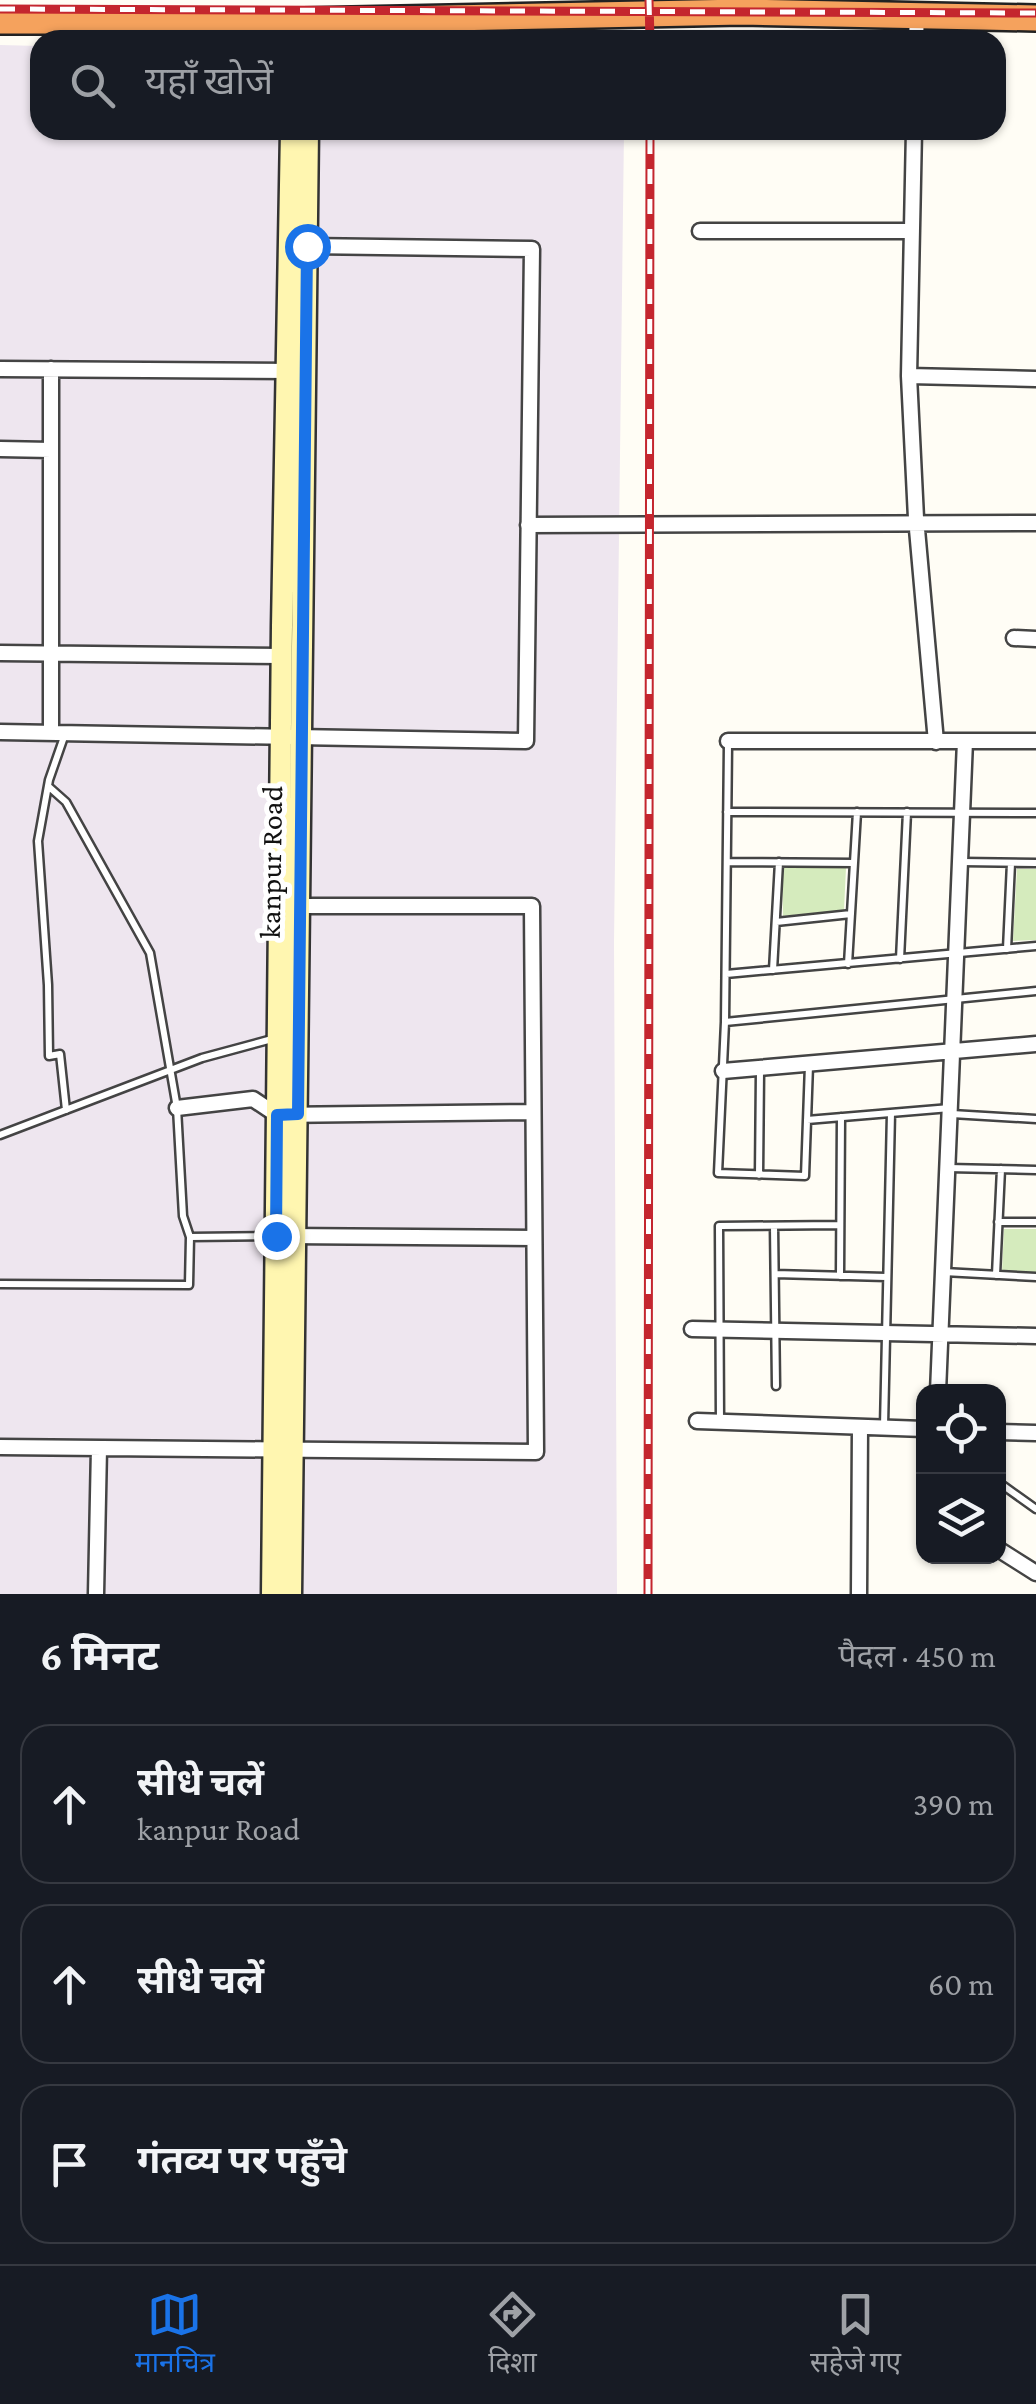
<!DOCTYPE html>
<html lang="hi">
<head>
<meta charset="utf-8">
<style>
  body { margin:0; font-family:"Crimson Pro","Noto Sans Devanagari",serif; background:#20242c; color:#f1f3f6 }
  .controls { position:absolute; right:30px; bottom:30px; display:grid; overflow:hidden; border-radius:20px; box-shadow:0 2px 8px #0004 }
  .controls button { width:90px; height:90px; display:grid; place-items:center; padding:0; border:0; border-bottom:2px solid #363941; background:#171b24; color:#f1f3f6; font:50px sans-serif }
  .stop { position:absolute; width:30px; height:30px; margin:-22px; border:8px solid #1a73e8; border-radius:50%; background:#fff }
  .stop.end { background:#1a73e8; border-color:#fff; box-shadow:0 2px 10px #0008 }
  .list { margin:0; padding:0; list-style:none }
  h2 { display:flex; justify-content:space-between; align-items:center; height:130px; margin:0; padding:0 40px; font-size:42px }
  h2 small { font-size:32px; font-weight:400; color:#9ea1a6 }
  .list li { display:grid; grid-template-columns:65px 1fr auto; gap:30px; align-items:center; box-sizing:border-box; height:160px; margin:0 20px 20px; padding:0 20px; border:2px solid #363941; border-radius:30px }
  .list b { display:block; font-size:38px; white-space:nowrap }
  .list p { margin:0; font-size:32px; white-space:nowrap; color:#9ea1a6 }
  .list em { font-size:32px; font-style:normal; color:#9ea1a6 }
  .icon { flex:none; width:55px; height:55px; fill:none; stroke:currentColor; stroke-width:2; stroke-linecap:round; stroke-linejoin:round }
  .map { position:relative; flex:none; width:1036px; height:1594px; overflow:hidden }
  .search { position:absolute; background:#171b24; box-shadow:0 2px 8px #0004; left:30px; right:30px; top:30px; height:110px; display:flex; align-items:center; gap:25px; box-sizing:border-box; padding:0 35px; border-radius:30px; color:#9ea1a6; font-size:38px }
  .sheet { height:670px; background:#171b24 }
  nav { display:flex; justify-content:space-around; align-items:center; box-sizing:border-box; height:140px; border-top:2px solid #363941; background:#171b24; font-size:28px; color:#9ea1a6 }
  nav a { display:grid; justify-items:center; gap:5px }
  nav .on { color:#1a73e8 }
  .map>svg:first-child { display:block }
  .industrial { fill:#eee6ef }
  .green { fill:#d5ebbd }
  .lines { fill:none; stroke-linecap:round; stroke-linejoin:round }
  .lane-casing { stroke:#444; stroke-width:11 }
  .street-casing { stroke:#444; stroke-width:19 }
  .secondary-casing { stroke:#333; stroke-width:25 }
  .highway-casing { stroke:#222; stroke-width:30 }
  .lane { stroke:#fff; stroke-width:6 }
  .street { stroke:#fff; stroke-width:14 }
  .secondary { stroke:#fff6b0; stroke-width:20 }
  .highway { stroke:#f5a25d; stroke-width:25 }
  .rail-casing { stroke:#c4262e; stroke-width:9 }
  .rail { stroke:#fff; stroke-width:5; stroke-dasharray:15; stroke-linecap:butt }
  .route { stroke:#1a73e8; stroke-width:12 }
  .labels { text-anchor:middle; stroke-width:10; stroke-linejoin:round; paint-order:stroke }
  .street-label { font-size:30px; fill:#111; stroke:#fff }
</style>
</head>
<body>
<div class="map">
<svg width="1036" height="1594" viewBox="0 0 1036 1594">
  <rect width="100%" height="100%" fill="#fffdf5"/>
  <!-- industrial -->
  <path class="industrial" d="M0,45L40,46V130H624L614,943L617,1594H0Z"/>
  <!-- green -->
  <path class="green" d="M782,868H846L844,910L783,916Z
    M1017,869H1036V940L1013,941Z
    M1004,1229H1036V1273L1002,1271Z"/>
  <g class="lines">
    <!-- lane casing -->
    <g class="lane-casing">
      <path id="lane" d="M65,734L49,780L38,841L48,985L49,1056L60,1054L66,1110
        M728,744L725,1022L718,1173L805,1176L809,1065
        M48,786L66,802L150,953L177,1108L183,1216L190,1237
        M727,812L1036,813
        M727,862L854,863
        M962,862L1036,863
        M776,922L851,914
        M1007,949L1011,863
        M900,959L907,812
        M848,964L857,812
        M773,970L779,862
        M726,974L1036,946
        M725,1022L1036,991
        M952,1114L1036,1119
        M807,1120L950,1108
        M0,1135L202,1058L272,1039
        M948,1168L1036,1170
        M759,1175L760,1071
        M998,1222H1036
        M774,1226L776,1386
        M944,1272L1036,1277
        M775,1274L886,1277
        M996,1275L1001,1169
        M840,1276L841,1117
        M0,1284L189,1285L190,1237L271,1236
        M720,1421L719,1226L839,1225
        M884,1426L891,1113
        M1001,1484L1036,1509"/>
    </g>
    <!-- street casing -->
    <g class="street-casing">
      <path id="street" d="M916,40L917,14
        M914,130L909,376L916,518L936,742
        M700,231H912
        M0,369L294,371
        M909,376L1036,379
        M0,449L51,450
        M528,525L1036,523
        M1014,638L1036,639
        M0,653L282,656
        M0,732L526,741L532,249L307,246
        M51,733V369
        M728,741H1036
        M723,1071L1036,1044
        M177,1108L253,1099L277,1115L533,1112
        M287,1236L534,1238
        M692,1329L1036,1336
        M938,1392L965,741
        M697,1421L924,1429
        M998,1432L1036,1433
        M0,1447L536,1452L532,906H290
        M998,1549L1036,1573
        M96,1594L99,1448
        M859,1594L860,1427"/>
    </g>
    <!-- secondary casing -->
    <g class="secondary-casing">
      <path id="secondary" d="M294,40L303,21
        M272,1594L282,626L291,130
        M291,1594L308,130"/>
    </g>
    <!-- highway casing -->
    <g class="highway-casing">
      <path id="highway" d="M0,21H303L742,12L1036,18"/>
    </g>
    <!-- lane -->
    <use href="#lane" class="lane"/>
    <!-- street -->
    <use href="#street" class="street"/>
    <!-- secondary -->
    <use href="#secondary" class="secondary"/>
    <!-- highway -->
    <use href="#highway" class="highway"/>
    <!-- rail casing -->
    <g class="rail-casing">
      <path id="rail" d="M649,0L650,40
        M0,9L1036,13
        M648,1594L650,130"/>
    </g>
    <!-- rail -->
    <use href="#rail" class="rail"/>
  </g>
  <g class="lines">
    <!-- route -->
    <path class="route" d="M276,1236L277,1115L298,1114L307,246"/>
  </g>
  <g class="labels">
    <!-- street labels -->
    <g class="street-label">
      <text transform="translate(271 862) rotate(-89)" y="10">kanpur Road</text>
    </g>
  </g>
</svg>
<div class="controls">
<button><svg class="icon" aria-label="locate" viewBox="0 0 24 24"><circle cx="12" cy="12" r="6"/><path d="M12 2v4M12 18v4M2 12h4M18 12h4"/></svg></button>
<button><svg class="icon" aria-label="layers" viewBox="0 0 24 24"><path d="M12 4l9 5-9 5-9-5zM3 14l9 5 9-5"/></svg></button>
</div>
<div class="stop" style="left:307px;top:246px"></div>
<div class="stop end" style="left:276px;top:1236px"></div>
<div class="search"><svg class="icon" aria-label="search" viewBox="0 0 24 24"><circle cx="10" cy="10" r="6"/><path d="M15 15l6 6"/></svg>यहाँ खोजें</div>
</div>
<section class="sheet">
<h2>6 मिनट<small>पैदल · 450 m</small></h2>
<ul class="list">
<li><svg class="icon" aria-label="ahead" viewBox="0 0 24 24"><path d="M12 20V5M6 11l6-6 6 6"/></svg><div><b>सीधे चलें</b><p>kanpur Road</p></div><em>390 m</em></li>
<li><svg class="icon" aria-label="ahead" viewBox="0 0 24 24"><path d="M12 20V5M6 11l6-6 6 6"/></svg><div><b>सीधे चलें</b></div><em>60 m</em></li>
<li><svg class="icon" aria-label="arrive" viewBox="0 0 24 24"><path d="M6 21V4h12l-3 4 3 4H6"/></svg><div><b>गंतव्य पर पहुँचे</b></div></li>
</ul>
</section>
<nav>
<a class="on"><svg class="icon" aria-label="map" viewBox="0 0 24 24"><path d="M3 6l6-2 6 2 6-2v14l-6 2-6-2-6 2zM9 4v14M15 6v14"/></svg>मानचित्र</a>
<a><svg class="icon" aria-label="directions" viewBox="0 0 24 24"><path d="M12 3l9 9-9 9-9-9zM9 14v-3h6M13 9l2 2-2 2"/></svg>दिशा</a>
<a><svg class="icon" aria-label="saved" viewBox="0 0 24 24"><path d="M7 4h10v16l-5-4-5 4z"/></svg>सहेजे गए</a>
</nav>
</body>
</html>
